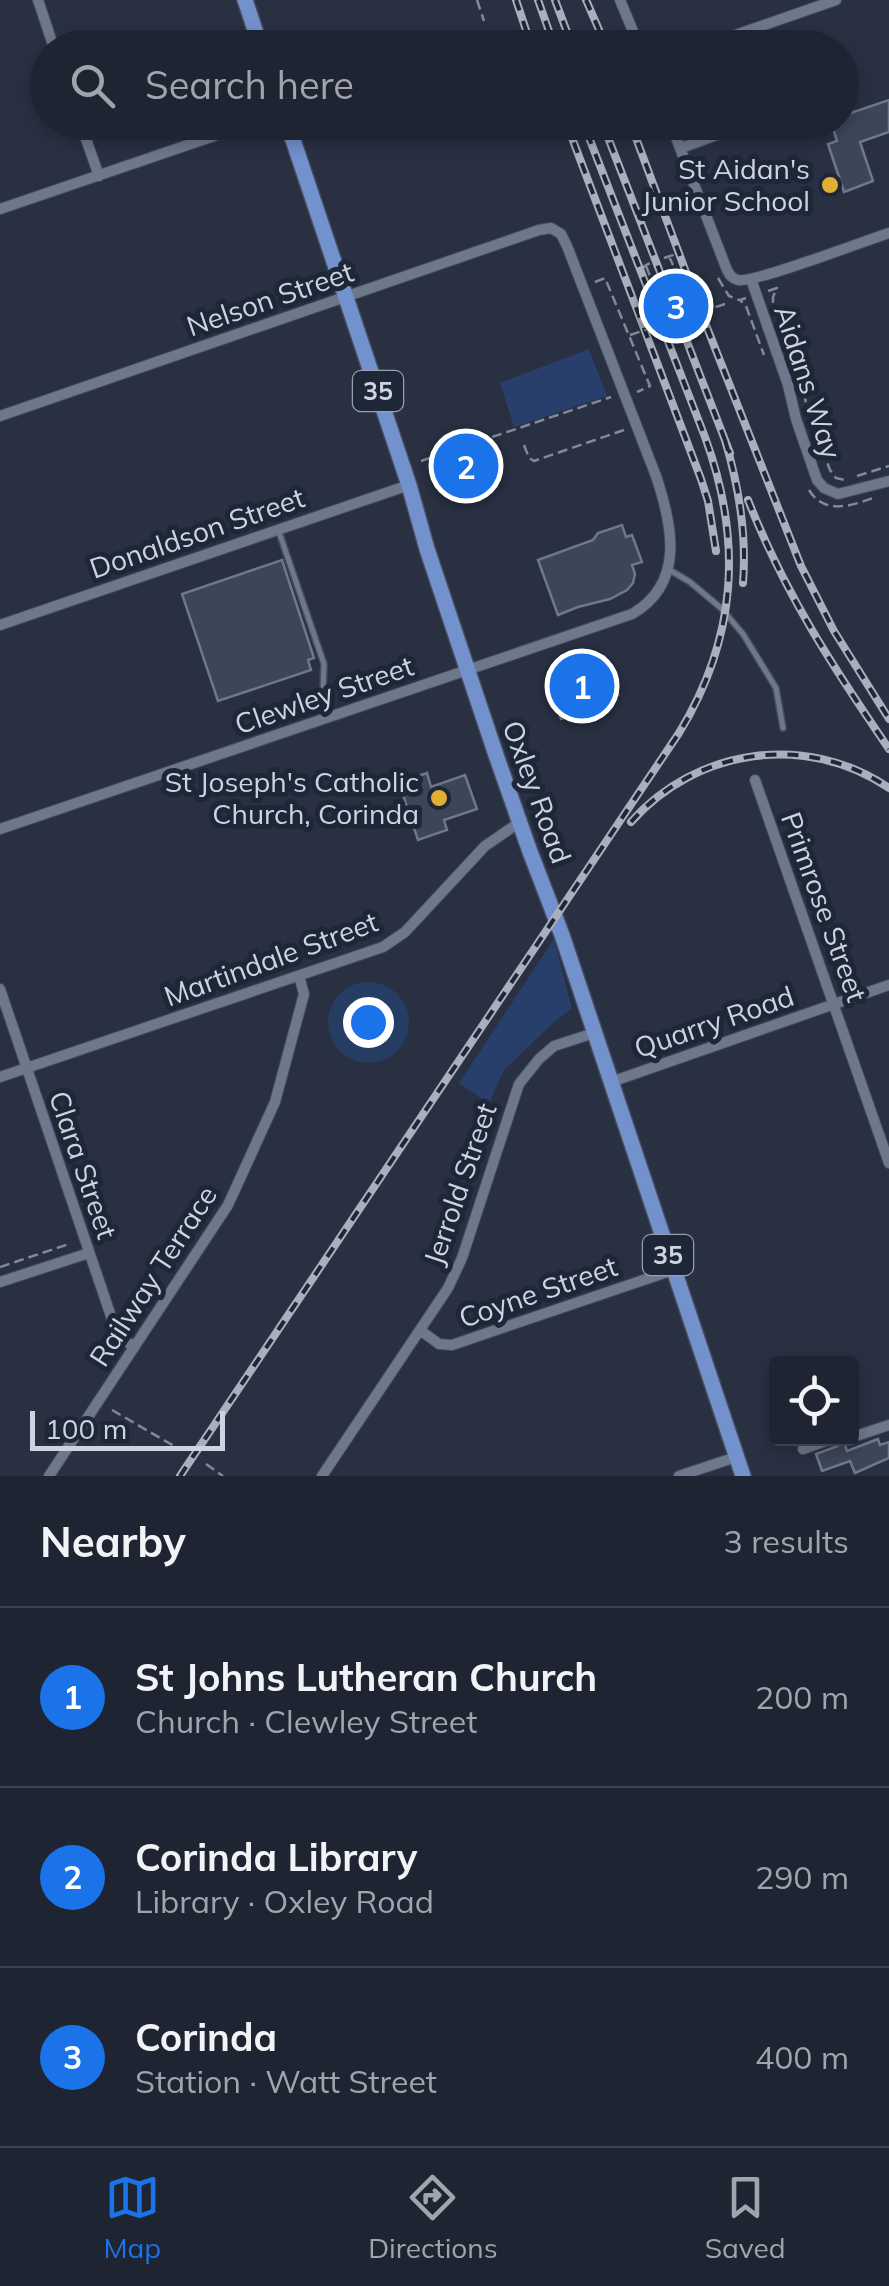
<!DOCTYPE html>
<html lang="en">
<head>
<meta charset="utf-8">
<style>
  body { margin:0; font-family:Mulish,sans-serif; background:#2b303e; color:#f1f3f6 }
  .controls { position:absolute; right:30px; bottom:30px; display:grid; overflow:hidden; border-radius:10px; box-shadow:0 5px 15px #0003 }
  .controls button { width:90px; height:90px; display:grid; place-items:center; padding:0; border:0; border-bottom:2px solid #3c414d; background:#1e2432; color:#f1f3f6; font:50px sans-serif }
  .scale { position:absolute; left:30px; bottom:25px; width:195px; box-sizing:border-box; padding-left:10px; border:5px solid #ced4df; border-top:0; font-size:28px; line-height:35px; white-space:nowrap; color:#ced4df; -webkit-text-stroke:8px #1e2737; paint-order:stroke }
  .you { position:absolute; left:368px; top:1022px; width:35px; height:35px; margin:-25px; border:8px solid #fff; border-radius:50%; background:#1a73e8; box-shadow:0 0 0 15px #1a73e833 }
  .badge { display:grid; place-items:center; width:65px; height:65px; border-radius:50%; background:#1a73e8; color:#fff; font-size:32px; font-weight:700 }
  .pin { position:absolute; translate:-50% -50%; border:5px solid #fff; box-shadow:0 2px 10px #0006 }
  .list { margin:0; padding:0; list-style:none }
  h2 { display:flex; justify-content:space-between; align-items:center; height:130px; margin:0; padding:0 40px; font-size:42px }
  h2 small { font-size:32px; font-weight:400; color:#a1a4ac }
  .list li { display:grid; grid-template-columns:65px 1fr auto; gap:30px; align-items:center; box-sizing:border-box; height:180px; padding:0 40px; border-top:2px solid #3c414d }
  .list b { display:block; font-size:38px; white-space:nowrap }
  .list p { margin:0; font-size:32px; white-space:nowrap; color:#a1a4ac }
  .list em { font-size:32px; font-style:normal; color:#a1a4ac }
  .icon { flex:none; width:55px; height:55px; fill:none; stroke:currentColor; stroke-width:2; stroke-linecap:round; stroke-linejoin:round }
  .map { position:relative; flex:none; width:889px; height:1476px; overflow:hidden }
  .search { position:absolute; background:#1e2432; box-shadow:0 5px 15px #0003; left:30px; right:30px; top:30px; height:110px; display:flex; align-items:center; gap:25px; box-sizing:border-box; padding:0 35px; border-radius:55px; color:#a1a4ac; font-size:38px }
  .sheet { height:670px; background:#1e2432 }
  nav { display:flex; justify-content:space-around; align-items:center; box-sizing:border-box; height:140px; border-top:2px solid #3c414d; background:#1e2432; font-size:28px; color:#a1a4ac }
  nav a { display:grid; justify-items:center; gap:5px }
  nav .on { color:#1a73e8 }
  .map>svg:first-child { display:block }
  .green { fill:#293f6b }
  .building { fill:#3c4658; stroke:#6e788c; stroke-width:2.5 }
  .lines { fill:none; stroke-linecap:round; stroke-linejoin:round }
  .service-casing { stroke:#454d5b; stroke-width:8 }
  .minor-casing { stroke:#454d5b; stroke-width:12 }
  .primary-casing { stroke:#454d5b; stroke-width:18 }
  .path { stroke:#828997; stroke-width:2.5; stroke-dasharray:10 5; stroke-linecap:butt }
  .service { stroke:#6e788c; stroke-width:5 }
  .minor { stroke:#6e788c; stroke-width:10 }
  .primary { stroke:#7391cd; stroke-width:15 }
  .rail-casing { stroke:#a9afbc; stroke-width:8 }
  .rail { stroke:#1e2737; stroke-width:4; stroke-dasharray:11; stroke-linecap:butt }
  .path-bridge { stroke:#828997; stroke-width:2.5; stroke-dasharray:10 5; stroke-linecap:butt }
  .poi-dot { fill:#e3ae34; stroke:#1e2737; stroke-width:4 }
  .labels { text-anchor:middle; stroke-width:10; stroke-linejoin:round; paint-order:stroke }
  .shield { fill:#1e2737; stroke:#99a0ad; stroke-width:2.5 }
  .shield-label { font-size:25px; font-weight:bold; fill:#ced4df }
  .poi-label { font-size:28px; fill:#ced4df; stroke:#1e2737; text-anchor:end }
  .street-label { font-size:28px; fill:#ced4df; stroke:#1e2737 }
</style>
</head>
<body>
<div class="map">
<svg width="889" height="1476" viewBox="0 0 889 1476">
  <rect width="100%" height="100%" fill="#283042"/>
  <!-- green -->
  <path class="green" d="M589,349L607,396L514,427L500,383Z
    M554,939L572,1009L555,1021L504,1070L489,1104L459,1083Z"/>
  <!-- building -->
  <path class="building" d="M889,100V132L860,142L873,181L844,192L828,144L837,141L831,122H842V116Z
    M483,444L493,473L449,488L439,459Z
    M622,525L626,537L632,535L642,562L632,565L635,574L633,583L627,590L610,599L578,607L558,615L538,560L593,540L598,533Z
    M282,560L314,658L308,660L311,670L218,701L182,594Z
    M586,652L590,663L605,657L618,695L607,698L609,703L561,719L547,678L578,667L574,656Z
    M427,773L431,787L465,775L477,809L444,820L447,830L418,840L399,783Z
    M843,1439L847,1451L878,1439L880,1445L889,1442V1458L855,1473L850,1461L822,1471L816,1454L838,1446Z"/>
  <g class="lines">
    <!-- service casing -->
    <g class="service-casing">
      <path id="service" d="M278,529L324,664L323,690L331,713
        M668,569L690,582L721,608L743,634L776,688L783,728"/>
    </g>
    <!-- minor casing -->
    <g class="minor-casing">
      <path id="minor" d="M38,0L54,48
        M620,0L640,48
        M453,48L476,40
        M698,48L836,0
        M80,122L99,176
        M670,122L727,270C730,275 731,278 738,280C752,284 867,240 889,233
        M681,148L752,122
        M0,209L255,122
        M751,279L788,385L796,419L817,480L824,488L838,494L889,481
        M0,416L539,230L551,228L561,234L567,246L656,476C672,524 686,583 632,614L0,829
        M0,625L409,485
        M755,780L889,1163
        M0,989L116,1331L134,1348
        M0,1077L383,947L405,932L485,846L520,822
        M611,1082L889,985
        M0,1282L89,1253
        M420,1330L439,1344L452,1345L673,1270
        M852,1434L859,1435L889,1425
        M803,1449L834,1438
        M49,1476L228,1205L275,1102L304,994L299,976
        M322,1476L448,1288L462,1258L519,1084L539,1059L554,1046L594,1033
        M679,1476L736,1457"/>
    </g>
    <!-- primary casing -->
    <g class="primary-casing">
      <path id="primary" d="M245,0L261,48
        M287,122L409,485L427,549L496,755L529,849L562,935L743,1476"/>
    </g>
    <!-- path -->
    <path class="path" d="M477,0L484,21
      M669,256L695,316
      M664,258L676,254
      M646,266L669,324
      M641,268L652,262
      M718,278L729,296L739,300
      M595,282L605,278L650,386L637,392
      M768,291L777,288L773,297V303L803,387L807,409L830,470L836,478L845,480
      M746,298L740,300L746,306L764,355
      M524,445L529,458L534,461L624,430
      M421,461L611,397
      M857,476L889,466
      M809,490C824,515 851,506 873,498
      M0,1267L69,1244
      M112,1410L181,1450
      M206,1464L223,1476"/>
    <!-- service -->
    <use href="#service" class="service"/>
    <!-- minor -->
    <use href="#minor" class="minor"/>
    <!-- primary -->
    <use href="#primary" class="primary"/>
    <!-- rail casing -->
    <g class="rail-casing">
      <path id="rail" d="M516,0L532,48
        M538,0L555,48
        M555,0L573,48
        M586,0L607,48
        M566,122L701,479L708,501L716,551
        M602,122L730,453
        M630,122L702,315L801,566L834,631L889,719
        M725,440C739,487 747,533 743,583
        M748,500C785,594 833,667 889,749
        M631,822C696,748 807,732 889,788
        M180,1476L679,733C737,638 743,541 705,437L583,122"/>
    </g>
    <!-- rail -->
    <use href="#rail" class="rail"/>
    <!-- path-bridge -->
    <path class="path-bridge" d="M630,335L725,304"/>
  </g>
  <!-- markers -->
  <g class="poi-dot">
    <circle cx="830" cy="185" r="10"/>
    <circle cx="439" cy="798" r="10"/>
  </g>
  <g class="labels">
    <!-- shield labels -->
    <g class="shield">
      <rect x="353" y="371" width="50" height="40" rx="8"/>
      <rect x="643" y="1235" width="50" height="40" rx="8"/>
    </g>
    <g class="shield-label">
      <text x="378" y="400">35</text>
      <text x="668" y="1264">35</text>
    </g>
    <!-- poi labels -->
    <g class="poi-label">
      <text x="810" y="179">St Aidan's<tspan x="810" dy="32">Junior School</tspan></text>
      <text x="419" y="792">St Joseph's Catholic<tspan x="419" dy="32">Church, Corinda</tspan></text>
    </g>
    <!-- street labels -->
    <g class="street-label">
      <text transform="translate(270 299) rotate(-19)" y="10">Nelson Street</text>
      <text transform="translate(808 382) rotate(72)" y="10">Aidans Way</text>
      <text transform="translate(197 533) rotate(-19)" y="10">Donaldson Street</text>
      <text transform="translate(324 695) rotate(-19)" y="10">Clewley Street</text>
      <text transform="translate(537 792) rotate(70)" y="10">Oxley Road</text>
      <text transform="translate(824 907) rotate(70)" y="10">Primrose Street</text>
      <text transform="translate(271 959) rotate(-20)" y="10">Martindale Street</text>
      <text transform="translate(714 1022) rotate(-19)" y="10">Quarry Road</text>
      <text transform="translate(83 1165) rotate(71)" y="10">Clara Street</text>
      <text transform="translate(460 1184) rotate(-71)" y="10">Jerrold Street</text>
      <text transform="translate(153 1276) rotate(-57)" y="10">Railway Terrace</text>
      <text transform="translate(538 1292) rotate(-19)" y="10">Coyne Street</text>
    </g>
  </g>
</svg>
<div class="controls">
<button><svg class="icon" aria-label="locate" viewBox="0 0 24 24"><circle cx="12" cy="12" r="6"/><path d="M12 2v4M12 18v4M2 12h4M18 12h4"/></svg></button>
</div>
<div class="scale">100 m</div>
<div class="you"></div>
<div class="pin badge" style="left:582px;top:686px">1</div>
<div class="pin badge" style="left:466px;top:466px">2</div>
<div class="pin badge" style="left:676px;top:306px">3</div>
<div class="search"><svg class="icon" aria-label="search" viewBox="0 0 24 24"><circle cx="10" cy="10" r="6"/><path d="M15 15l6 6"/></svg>Search here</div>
</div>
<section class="sheet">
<h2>Nearby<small>3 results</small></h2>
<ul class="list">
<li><span class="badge">1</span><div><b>St Johns Lutheran Church</b><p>Church · Clewley Street</p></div><em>200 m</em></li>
<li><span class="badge">2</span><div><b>Corinda Library</b><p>Library · Oxley Road</p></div><em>290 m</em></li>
<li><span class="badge">3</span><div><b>Corinda</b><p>Station · Watt Street</p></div><em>400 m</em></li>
</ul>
</section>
<nav>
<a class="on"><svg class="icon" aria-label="map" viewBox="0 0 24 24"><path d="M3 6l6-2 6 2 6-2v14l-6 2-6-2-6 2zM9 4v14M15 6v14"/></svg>Map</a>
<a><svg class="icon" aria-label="directions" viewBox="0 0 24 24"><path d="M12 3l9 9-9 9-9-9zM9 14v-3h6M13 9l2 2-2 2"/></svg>Directions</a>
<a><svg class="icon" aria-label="saved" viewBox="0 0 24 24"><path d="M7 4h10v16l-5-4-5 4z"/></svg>Saved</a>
</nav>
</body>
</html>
